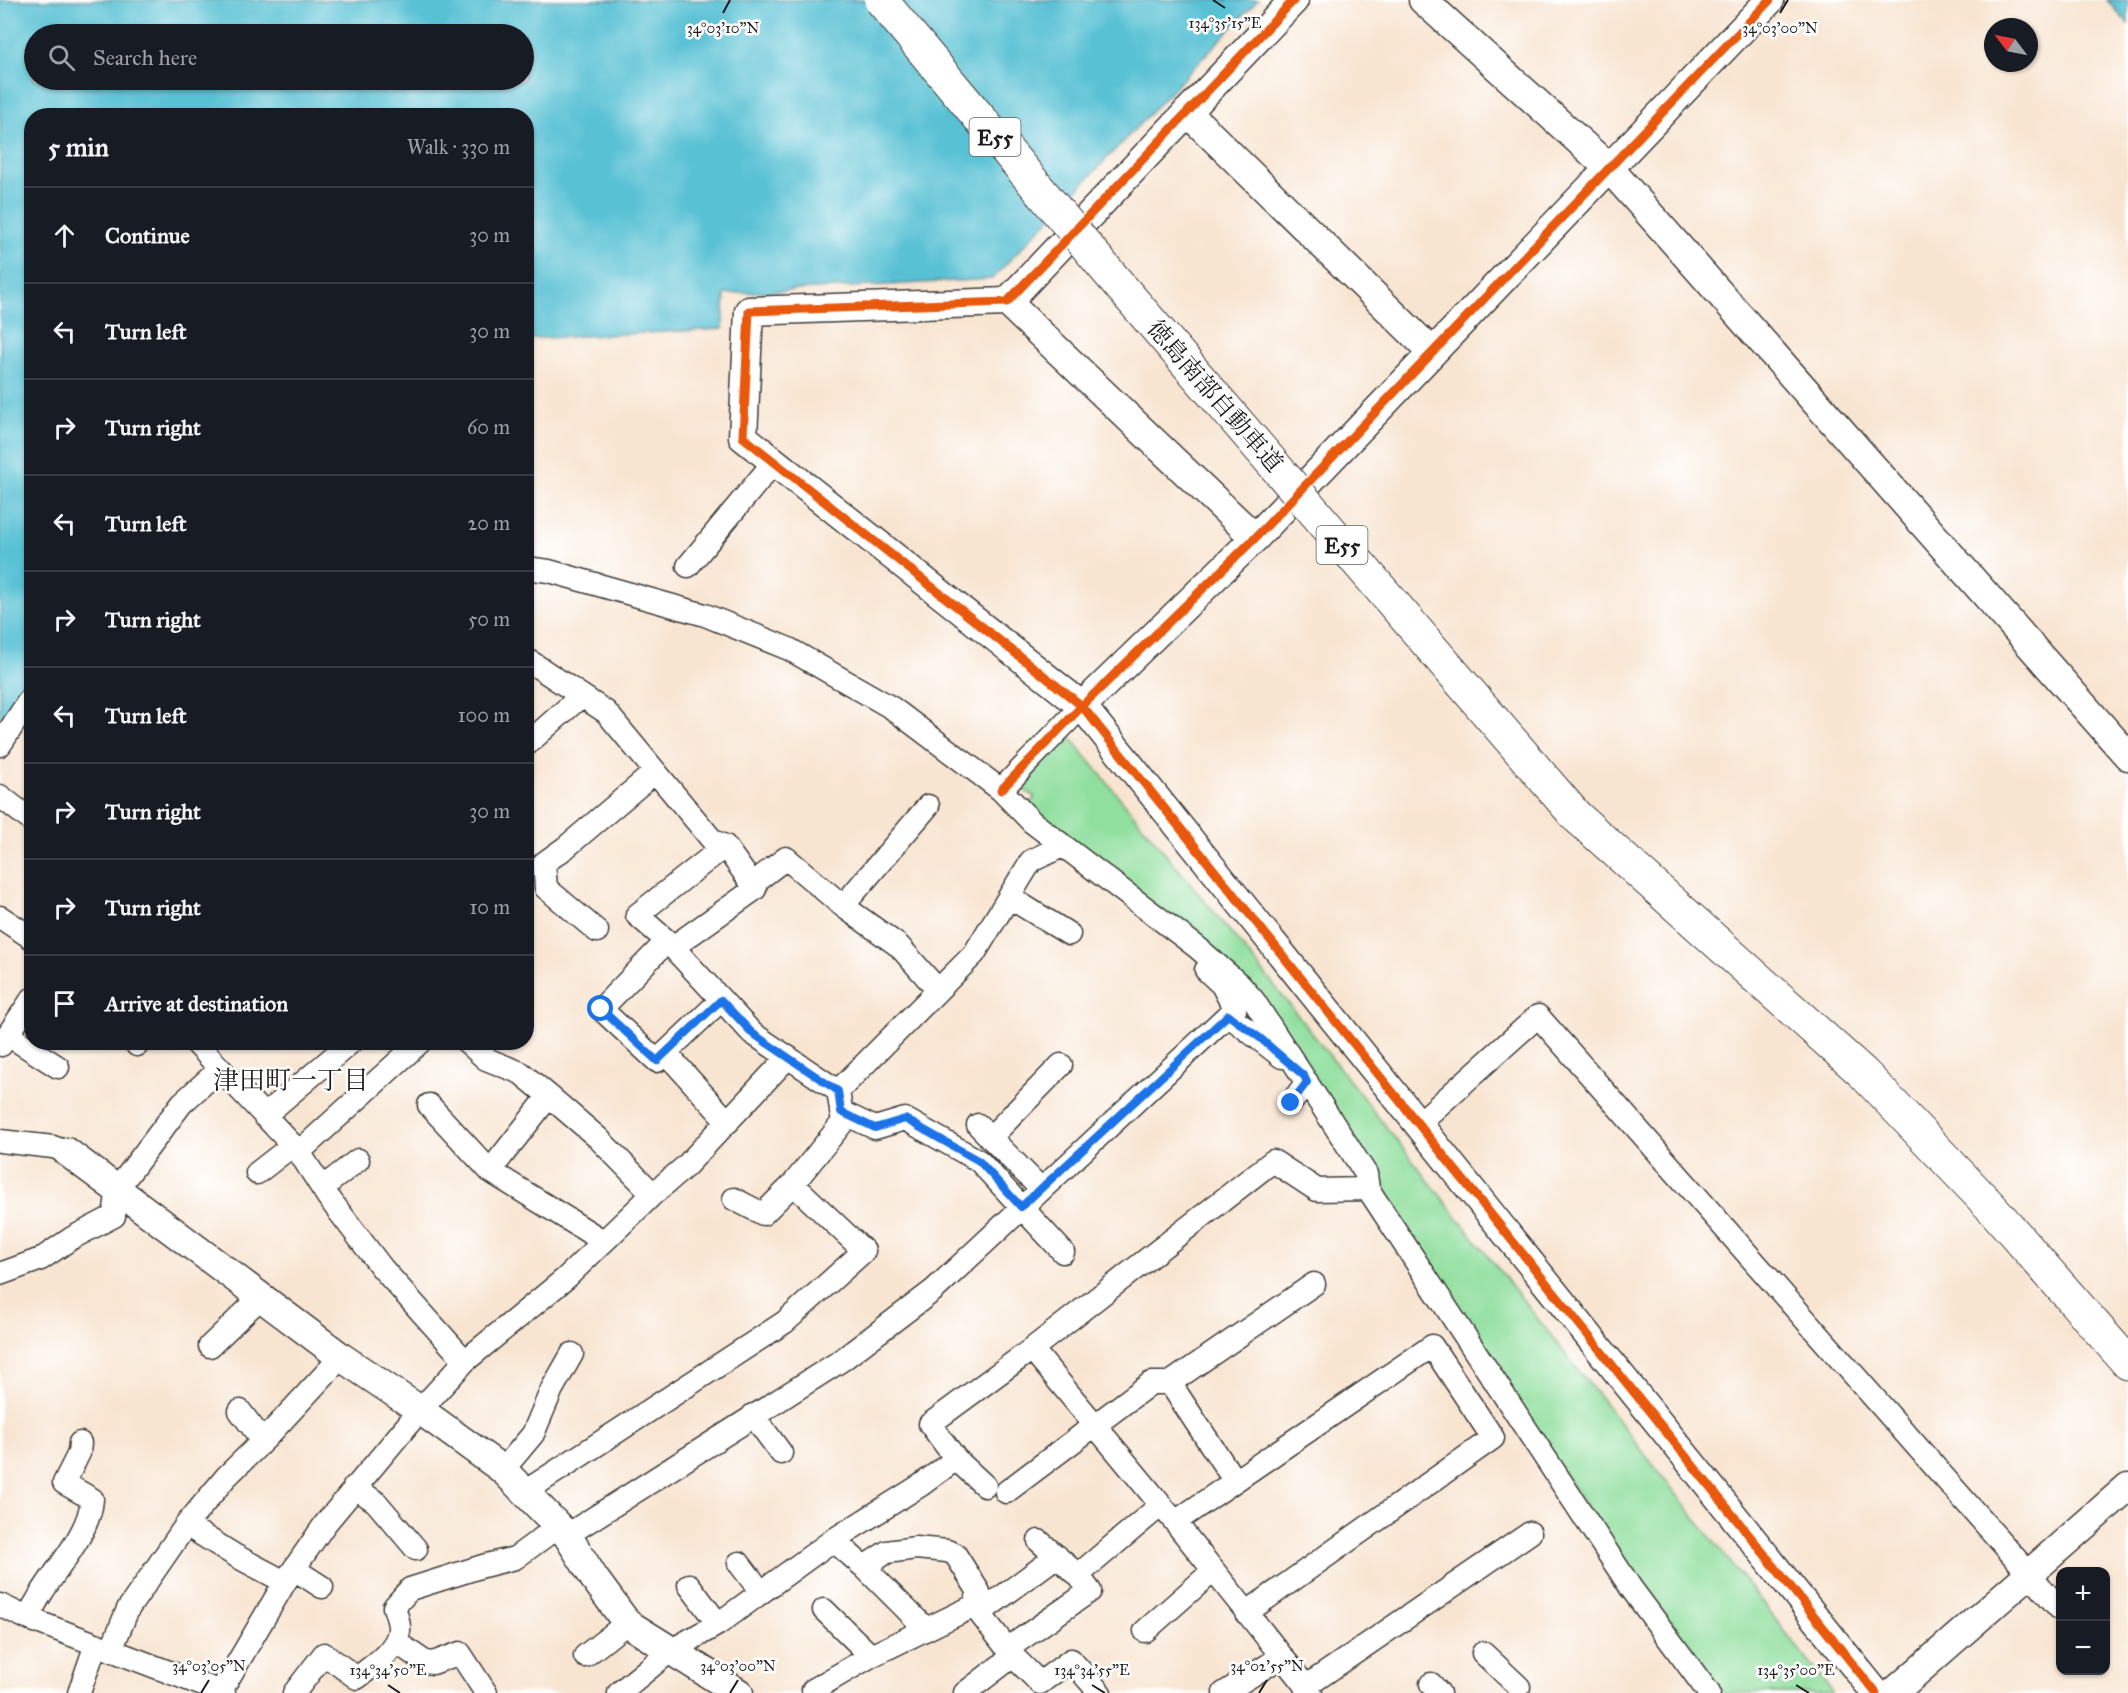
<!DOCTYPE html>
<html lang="en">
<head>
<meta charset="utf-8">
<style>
  body { margin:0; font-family:"IM FELL Great Primer","Noto Serif JP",serif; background:#20242c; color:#f1f3f6 }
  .controls { position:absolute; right:18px; bottom:18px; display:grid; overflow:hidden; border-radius:12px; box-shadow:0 2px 4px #0004 }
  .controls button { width:54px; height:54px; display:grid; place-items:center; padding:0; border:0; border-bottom:2px solid #363941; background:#171b24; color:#f1f3f6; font:30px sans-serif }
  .compass { position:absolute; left:1984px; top:18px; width:54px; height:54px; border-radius:50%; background:#171b24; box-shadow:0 2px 4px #0004; rotate:302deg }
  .stop { position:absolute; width:18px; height:18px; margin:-14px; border:4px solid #1a73e8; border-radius:50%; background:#fff }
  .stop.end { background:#1a73e8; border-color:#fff; box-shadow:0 2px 6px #0008 }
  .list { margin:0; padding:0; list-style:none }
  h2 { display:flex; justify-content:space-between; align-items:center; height:78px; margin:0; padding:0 24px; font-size:26px }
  h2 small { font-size:20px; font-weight:400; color:#9ea1a6 }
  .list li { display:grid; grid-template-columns:39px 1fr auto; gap:18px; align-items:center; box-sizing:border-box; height:96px; padding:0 24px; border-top:2px solid #363941 }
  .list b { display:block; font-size:22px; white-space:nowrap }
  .list em { font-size:20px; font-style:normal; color:#9ea1a6 }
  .icon { flex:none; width:33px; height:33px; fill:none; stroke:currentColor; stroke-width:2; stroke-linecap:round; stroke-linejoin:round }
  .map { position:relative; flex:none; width:2128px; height:1693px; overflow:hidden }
  .search { position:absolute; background:#171b24; box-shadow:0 2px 4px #0004; left:24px; top:24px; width:510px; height:66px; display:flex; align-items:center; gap:15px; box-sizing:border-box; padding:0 21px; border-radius:33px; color:#9ea1a6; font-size:22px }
  .panel { position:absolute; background:#171b24; box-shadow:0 2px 4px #0004; left:24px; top:108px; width:510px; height:942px; border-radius:24px }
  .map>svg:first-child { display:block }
  .green { fill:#90df9e; stroke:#567e5d; stroke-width:1.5 }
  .water { fill:#58c1d4; stroke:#3a6e78; stroke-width:1.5; fill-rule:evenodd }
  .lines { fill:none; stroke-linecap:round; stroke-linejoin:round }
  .minor-casing { stroke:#3d3a37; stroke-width:25 }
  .tertiary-casing { stroke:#3d3a37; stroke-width:31 }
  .motorway-casing { stroke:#3d3a37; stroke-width:35 }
  .minor { stroke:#fff; stroke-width:22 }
  .tertiary { stroke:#fff; stroke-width:28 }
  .motorway { stroke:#fff; stroke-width:33 }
  .motorway-bridge-casing { stroke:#3d3a37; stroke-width:35; stroke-linecap:butt }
  .motorway-bridge { stroke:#fff; stroke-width:33 }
  .cycleway-casing { stroke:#fff; stroke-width:13 }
  .cycleway { stroke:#e8590c; stroke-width:9 }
  .route { stroke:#1a73e8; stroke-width:8 }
  .ticks { fill:none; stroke:#1c1c1c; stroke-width:2 }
  .labels { text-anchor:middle; stroke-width:5; stroke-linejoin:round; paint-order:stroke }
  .shield { fill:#fff; stroke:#606060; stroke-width:1.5 }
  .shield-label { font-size:22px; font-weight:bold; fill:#1c1c1c }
  .street-label { font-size:24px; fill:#1c1c1c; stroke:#fff }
  .neighbourhood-label { font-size:26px; fill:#1c1c1c; stroke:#fff }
  .ticks-label { font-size:15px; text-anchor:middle; fill:#1c1c1c; stroke:#fff; stroke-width:5; stroke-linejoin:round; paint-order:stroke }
</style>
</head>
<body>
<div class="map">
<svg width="2128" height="1693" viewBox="0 0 2128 1693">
  <rect width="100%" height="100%" fill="#fff"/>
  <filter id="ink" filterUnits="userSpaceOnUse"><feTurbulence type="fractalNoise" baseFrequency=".0167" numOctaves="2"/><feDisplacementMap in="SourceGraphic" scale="12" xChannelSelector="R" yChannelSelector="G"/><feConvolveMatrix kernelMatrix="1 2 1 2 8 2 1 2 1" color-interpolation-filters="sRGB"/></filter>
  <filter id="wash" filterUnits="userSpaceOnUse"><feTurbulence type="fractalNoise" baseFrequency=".008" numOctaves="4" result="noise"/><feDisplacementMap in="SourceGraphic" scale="24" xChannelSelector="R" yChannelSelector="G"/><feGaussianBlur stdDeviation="1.35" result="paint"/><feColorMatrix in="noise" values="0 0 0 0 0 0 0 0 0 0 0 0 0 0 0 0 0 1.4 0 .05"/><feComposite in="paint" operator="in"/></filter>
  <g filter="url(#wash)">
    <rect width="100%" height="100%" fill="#f8e5d1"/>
    <!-- green -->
    <path class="green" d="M1069,736L1273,984L1832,1691V1693H1718L1639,1587L1383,1199L1385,1186L1252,988L1027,809L1035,797L1016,785Z"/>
    <!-- water -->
    <path class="water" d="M0,0H1258L992,279L725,294L723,329L527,339L526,116H32L31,678L0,728ZM34,34H524V80H34Z
      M2107,0H2128V24Z"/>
  </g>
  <g filter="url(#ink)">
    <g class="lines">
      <!-- minor casing -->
      <g class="minor-casing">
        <path id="minor" d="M688,566L774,462
          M526,568L549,571L705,615L789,649L892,708L1001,790L1032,822L1198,948L1240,985L1254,1001L1366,1174L1368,1189L1631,1588L1709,1693
          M526,659L606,712L713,841L725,846L752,884L786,858L843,906L899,946L938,990
          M0,745L32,696
          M526,745L580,697
          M1001,790L1082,706
          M0,796L32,821
          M725,846L637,915L667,941L752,1033L838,1091L843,1122L793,1184L763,1214L734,1199
          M1009,897L1069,934
          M843,906L928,806
          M0,917L32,938
          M597,931L546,888L544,863L565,848L655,772
          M667,941L601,1009L657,1061L721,1000
          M673,947L755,889L752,884
          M1206,970L1222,985L1235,1010
          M8,1035L58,1067
          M195,1042L299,1152L328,1197L382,1268L465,1361
          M467,1042L486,1059L521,1073L549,1096L598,1138L653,1194
          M1,1045L32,999
          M137,1045L139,1042
          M666,1053L728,1122
          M838,1091L974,954L1031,861L1062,846
          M1291,1103L1307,1082
          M429,1105L490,1171L603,1241
          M841,1112L875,1128L905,1119L979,1161L1063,1252
          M264,1116L351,1042
          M1418,1124L1538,1016L2060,1609
          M978,1125L1041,1189
          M990,1138L1061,1065
          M0,1141L53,1147L67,1152
          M299,1152L420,1042
          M490,1171L549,1096
          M257,1173L293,1145
          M322,1188L358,1160
          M0,1274L41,1259L72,1238L114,1216L118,1188L182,1103L220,1069
          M210,1346L260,1298
          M1032,1349L1175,1522L1311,1693
          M1170,1383L1234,1480
          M240,1411L263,1441
          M753,1415L781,1453
          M956,1459L985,1486
          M503,1470L533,1434L552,1389L572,1354
          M354,1487L376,1502L416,1549
          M526,1491L785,1322L864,1251L793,1184
          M1006,1492L1151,1383H1170L1314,1284
          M1175,1522L1432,1346L1493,1438L1246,1613
          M186,1525L236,1556L285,1582
          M567,1535L842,1360L934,1290L1228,1015L1282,1057
          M833,1540L864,1567L926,1629
          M739,1563L761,1592
          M864,1567L887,1552L916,1548L947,1551L955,1554L979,1592L974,1606
          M294,1569L322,1587
          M1078,1575L1161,1505
          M689,1585L718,1624
          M0,1605L27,1618L224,1693
          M824,1610L871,1656
          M980,1613L1057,1556
          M27,1618C32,1610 36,1602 41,1594C58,1566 90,1532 92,1499L64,1483L79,1453L80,1443
          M1145,1631L1213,1571
          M396,1642L425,1662L433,1663L460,1653L486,1693
          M1007,1649L1090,1591L1078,1575L1039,1541
          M111,1650L128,1609L186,1525L226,1477L266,1438L341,1357
          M1483,1653L1519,1687
          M585,1656L627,1623
          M1431,1684L1439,1693
          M1305,1687L1530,1533
          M813,1690L871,1656L974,1606L1013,1656
          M221,1691L285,1582L325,1524L420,1410L465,1361L566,1278L653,1194L686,1166L788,1057
          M79,1693L96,1644
          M294,1693L324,1654L357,1678C372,1666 396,1651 399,1631C400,1623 396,1614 394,1607L410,1589L483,1566L515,1558L559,1526
          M619,1693L670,1651L718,1624L833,1540L921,1485L956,1459L930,1424L1032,1349L1273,1161L1317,1190L1368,1189
          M965,1693L1013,1656L1040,1683L1071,1660L1100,1693
          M1224,1693L1281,1657"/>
      </g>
      <!-- tertiary casing -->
      <g class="tertiary-casing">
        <path id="tertiary" d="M1423,0L1609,168L2128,756
          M1770,0L1255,538L1082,706L1876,1693
          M1187,112L1432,352
          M1007,302L1255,538
          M1082,706L743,437L749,311L1007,302L1294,0
          M67,1152L341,1357L420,1410L503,1470L567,1535L594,1578L627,1623L739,1693
          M1893,1693L2128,1487"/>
      </g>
      <!-- motorway casing -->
      <g class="motorway-casing">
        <path id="motorway" d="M1576,816L1863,1073L1992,1208L2128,1363"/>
      </g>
      <!-- minor -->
      <use href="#minor" class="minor"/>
      <!-- tertiary -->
      <use href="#tertiary" class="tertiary"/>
      <!-- motorway -->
      <use href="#motorway" class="motorway"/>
      <!-- motorway-bridge casing -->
      <g class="motorway-bridge-casing">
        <path id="motorway-bridge" d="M881,0L1109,273L1576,816"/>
      </g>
      <!-- motorway-bridge -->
      <use href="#motorway-bridge" class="motorway-bridge"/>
      <!-- cycleway casing -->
      <g class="cycleway-casing">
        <path id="cycleway" d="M1770,0L1255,538L1082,706L1876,1693
          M1001,790L1082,706L743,437L749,311L1007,302L1294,0"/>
      </g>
      <!-- cycleway -->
      <use href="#cycleway" class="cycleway"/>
    </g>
  </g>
  <g class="lines" filter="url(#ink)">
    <!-- route -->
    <path class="route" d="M601,1009L657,1061L721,1000L752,1033L838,1091L841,1112L875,1128L905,1119L979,1161L1021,1207L1228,1015L1260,1038L1304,1076L1307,1082L1291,1103"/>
  </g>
  <!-- ticks -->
  <path class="ticks" d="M1213,0L1225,8M723,13L730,0M1780,13L1788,0M388,1685L400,1693M1092,1685L1105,1693M1796,1685L1809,1693M201,1693L209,1680M730,1693L738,1680M1259,1693L1267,1680"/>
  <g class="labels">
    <!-- shield labels -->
    <g class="shield">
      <rect x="969.5" y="118" width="51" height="38" rx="4.5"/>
      <rect x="1316.5" y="526" width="51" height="38" rx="4.5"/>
    </g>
    <g class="shield-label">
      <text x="995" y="145">E55</text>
      <text x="1342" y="553">E55</text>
    </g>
    <!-- street labels -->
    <g class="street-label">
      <text transform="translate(1215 396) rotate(49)" y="8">徳島南部自動車道</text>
    </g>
    <!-- neighbourhood labels -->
    <g class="neighbourhood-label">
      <text x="291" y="1089">津田町一丁目</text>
    </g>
  </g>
  <g class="ticks-label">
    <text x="1225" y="28">134°35'15"E</text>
    <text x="723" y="33">34°03'10"N</text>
    <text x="1780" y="33">34°03'00"N</text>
    <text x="209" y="1671">34°03'05"N</text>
    <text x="738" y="1671">34°03'00"N</text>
    <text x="1267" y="1671">34°02'55"N</text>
    <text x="388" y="1675">134°34'50"E</text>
    <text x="1092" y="1675">134°34'55"E</text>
    <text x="1796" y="1675">134°35'00"E</text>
  </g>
</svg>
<div class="controls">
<button>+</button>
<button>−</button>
</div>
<svg class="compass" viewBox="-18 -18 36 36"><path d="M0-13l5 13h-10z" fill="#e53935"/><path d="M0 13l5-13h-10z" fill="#9ea1a6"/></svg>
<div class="stop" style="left:601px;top:1009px"></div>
<div class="stop end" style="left:1291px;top:1103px"></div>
<div class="search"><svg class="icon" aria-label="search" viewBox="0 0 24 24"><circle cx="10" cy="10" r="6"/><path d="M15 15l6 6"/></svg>Search here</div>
<section class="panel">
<h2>5 min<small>Walk · 330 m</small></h2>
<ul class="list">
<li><svg class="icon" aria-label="ahead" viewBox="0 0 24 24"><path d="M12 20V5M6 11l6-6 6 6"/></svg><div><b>Continue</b></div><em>30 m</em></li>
<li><svg class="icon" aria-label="left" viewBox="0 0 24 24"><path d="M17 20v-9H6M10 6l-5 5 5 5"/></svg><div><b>Turn left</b></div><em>30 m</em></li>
<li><svg class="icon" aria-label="right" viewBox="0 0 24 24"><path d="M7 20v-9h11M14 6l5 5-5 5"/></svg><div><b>Turn right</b></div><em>60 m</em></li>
<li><svg class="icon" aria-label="left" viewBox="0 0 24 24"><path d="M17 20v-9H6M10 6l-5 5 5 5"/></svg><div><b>Turn left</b></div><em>20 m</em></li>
<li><svg class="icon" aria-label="right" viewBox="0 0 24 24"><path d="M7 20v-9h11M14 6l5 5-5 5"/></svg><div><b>Turn right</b></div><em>50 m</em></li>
<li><svg class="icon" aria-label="left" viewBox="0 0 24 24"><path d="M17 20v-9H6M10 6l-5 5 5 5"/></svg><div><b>Turn left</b></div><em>100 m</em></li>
<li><svg class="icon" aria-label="right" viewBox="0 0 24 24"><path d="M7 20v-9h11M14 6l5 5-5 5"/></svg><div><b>Turn right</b></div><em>30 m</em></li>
<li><svg class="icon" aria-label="right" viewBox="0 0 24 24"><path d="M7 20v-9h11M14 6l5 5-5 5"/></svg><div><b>Turn right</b></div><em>10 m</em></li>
<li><svg class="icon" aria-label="arrive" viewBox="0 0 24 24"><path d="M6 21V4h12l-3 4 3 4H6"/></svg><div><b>Arrive at destination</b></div></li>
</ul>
</section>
</div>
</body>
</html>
